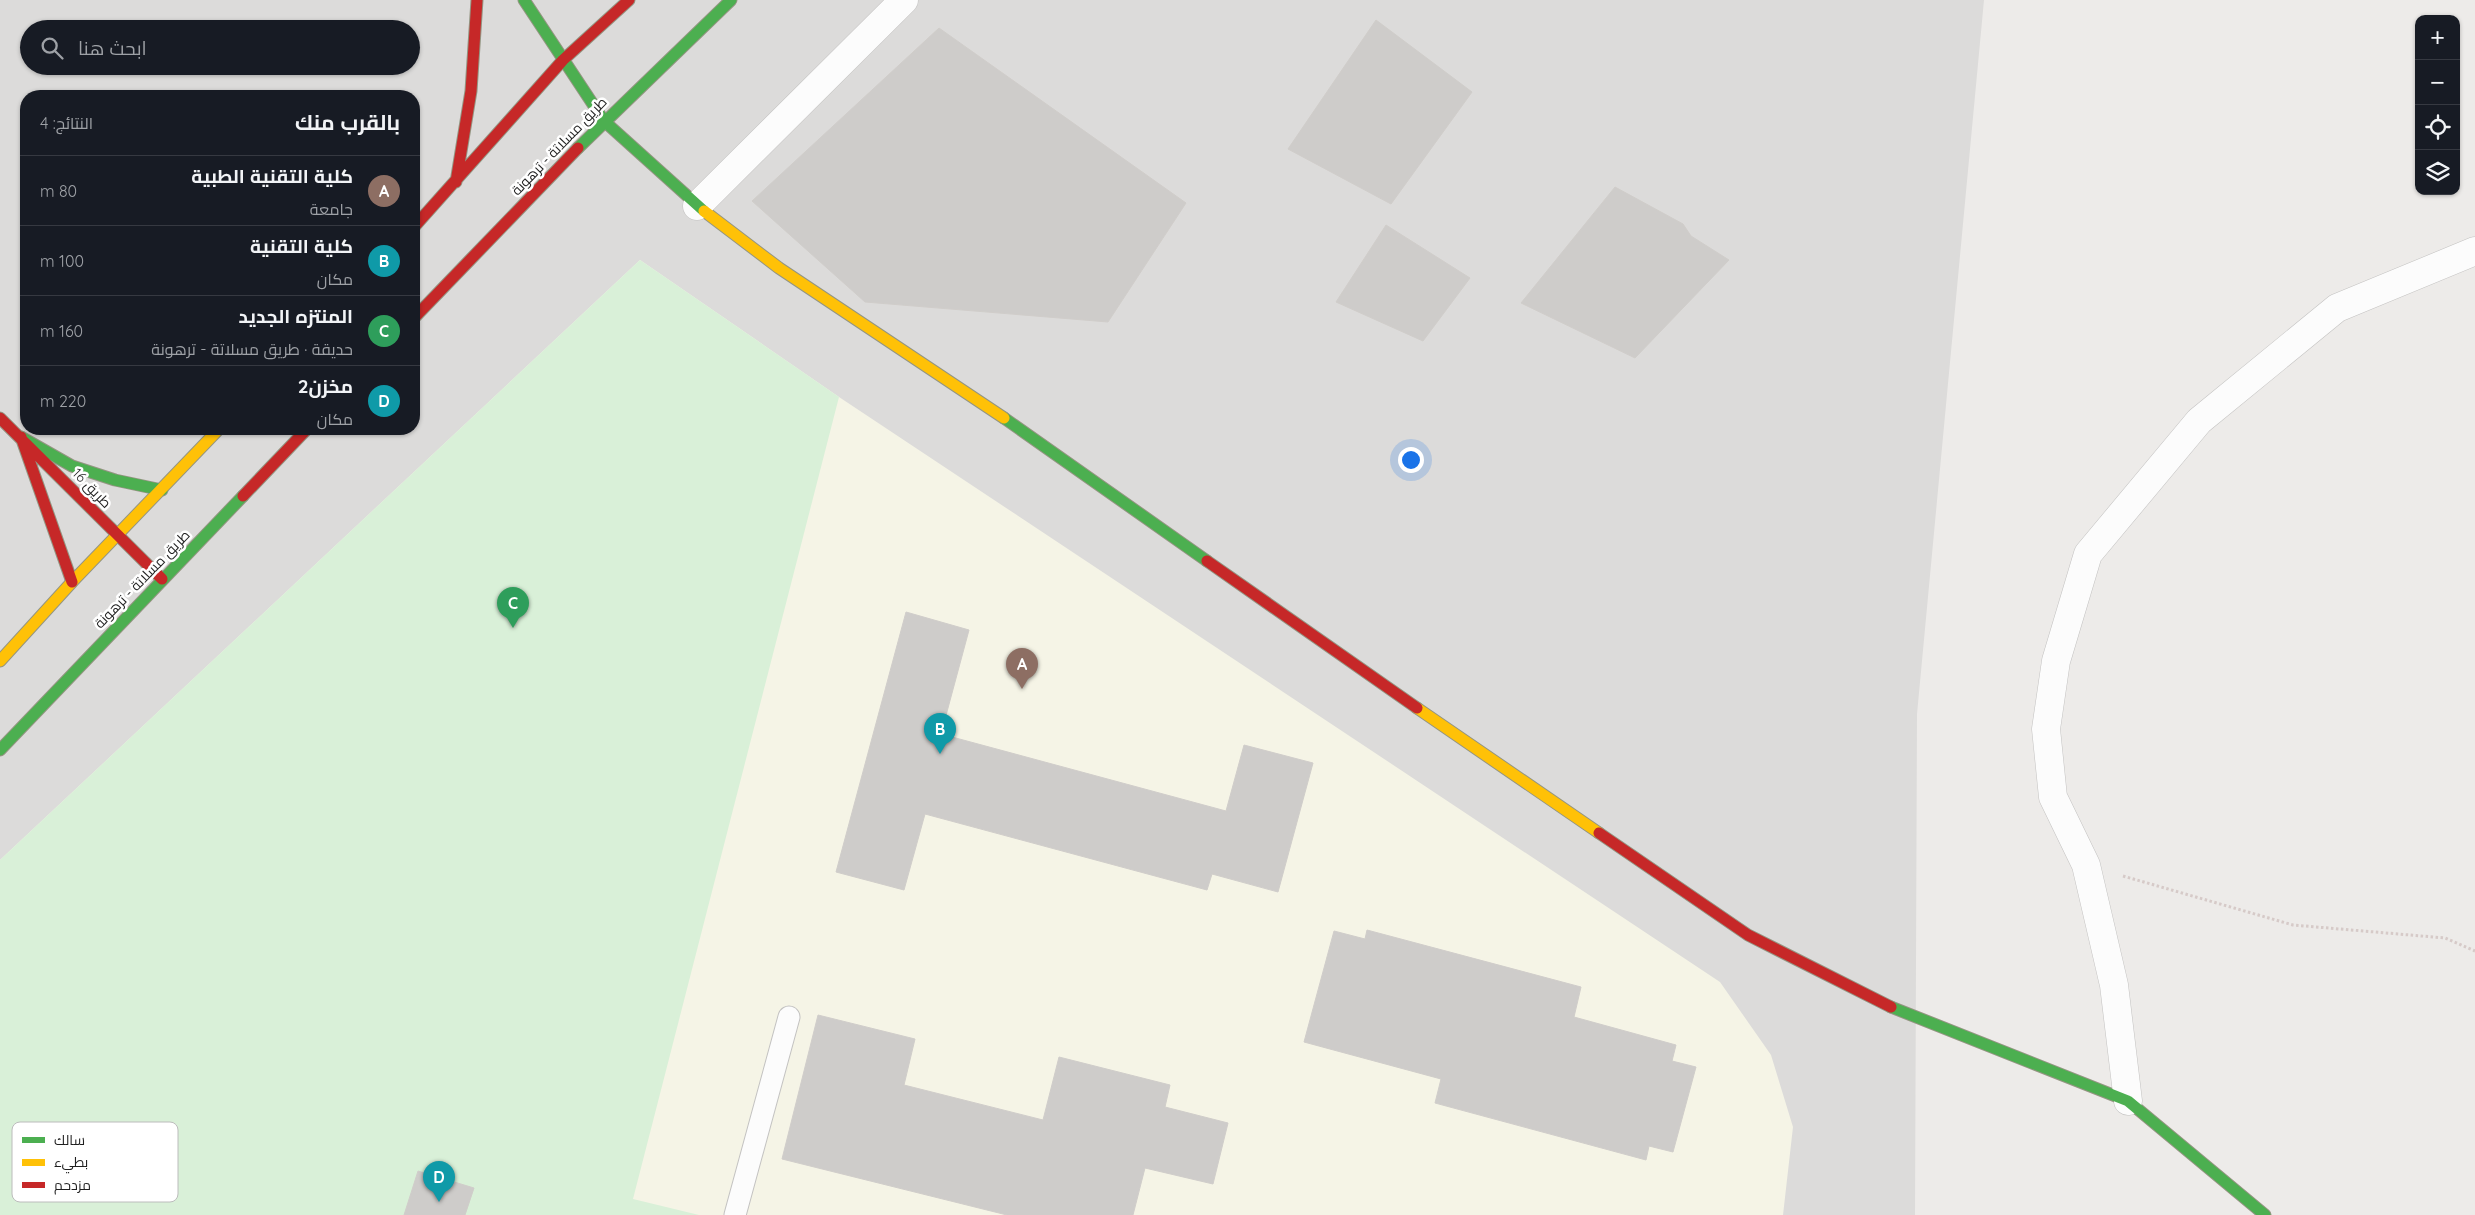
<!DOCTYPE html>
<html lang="ar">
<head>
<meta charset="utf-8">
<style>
  body { margin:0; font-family:Quicksand,Cairo,sans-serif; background:#242831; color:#f1f3f6; direction:rtl }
  .controls { position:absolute; right:15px; top:15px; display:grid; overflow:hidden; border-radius:10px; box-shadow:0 1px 4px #0004 }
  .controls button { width:45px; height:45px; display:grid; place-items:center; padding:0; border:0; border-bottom:1px solid #363941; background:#171b24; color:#f1f3f6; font:25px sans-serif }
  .you { position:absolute; left:1410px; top:459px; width:18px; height:18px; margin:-12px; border:4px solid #fff; border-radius:50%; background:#1a73e8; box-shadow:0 0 0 8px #1a73e833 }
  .badge { display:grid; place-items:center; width:32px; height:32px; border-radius:50%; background:#d93025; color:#fff; font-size:16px; font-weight:700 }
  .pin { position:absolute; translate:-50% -41px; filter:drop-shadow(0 1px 2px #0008) }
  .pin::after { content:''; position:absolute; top:26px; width:18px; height:15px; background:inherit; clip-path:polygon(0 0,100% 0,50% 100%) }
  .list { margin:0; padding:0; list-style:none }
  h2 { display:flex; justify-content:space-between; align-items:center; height:65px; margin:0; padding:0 20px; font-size:21px }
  h2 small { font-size:16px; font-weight:400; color:#9ea1a6 }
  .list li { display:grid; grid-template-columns:32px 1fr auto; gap:15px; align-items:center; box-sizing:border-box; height:70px; padding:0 20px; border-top:1px solid #363941 }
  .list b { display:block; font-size:19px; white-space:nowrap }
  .list p { margin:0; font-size:16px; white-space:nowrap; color:#9ea1a6 }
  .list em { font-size:16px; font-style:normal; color:#9ea1a6 }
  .icon { flex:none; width:28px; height:28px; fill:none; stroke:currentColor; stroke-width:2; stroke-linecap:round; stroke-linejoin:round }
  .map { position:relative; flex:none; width:2475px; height:1215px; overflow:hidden; direction:ltr }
  .search { position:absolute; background:#171b24; box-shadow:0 1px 4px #0004; left:20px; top:20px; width:400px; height:55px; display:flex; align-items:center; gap:12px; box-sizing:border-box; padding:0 18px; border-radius:28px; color:#9ea1a6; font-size:19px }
  .panel { position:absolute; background:#171b24; box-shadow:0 1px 4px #0004; left:20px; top:90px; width:400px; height:345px; border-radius:20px; direction:rtl }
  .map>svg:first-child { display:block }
  .residential { fill:#dcdbda; fill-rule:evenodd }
  .education { fill:#f5f4e6 }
  .park { fill:#d9f0d8 }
  .building { fill:#ceccca; stroke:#d0cdca }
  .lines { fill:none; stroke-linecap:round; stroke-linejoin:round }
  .lane-casing { stroke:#c3c2c1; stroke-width:23 }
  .street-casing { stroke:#c3c2c1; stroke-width:29 }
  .fast-casing { stroke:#949582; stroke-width:13 }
  .slow-casing { stroke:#949582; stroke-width:13 }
  .jam-casing { stroke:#949582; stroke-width:13 }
  .path { stroke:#d6cac8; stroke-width:3; stroke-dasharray:2.5 2.5; stroke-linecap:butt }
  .lane { stroke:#fcfcfc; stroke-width:21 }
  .street { stroke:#fcfcfc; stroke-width:28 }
  .fast { stroke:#4caf50; stroke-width:11 }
  .slow { stroke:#ffc107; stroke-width:11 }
  .jam { stroke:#c62828; stroke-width:11 }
  .labels { text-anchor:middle; stroke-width:5; stroke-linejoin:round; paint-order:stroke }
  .street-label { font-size:14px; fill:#1f1f1f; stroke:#fff }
  .key { fill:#fff; stroke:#bcbcbc; stroke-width:1 }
  .key-label { font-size:14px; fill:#1f1f1f }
</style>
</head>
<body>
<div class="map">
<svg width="2475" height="1215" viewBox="0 0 2475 1215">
  <rect width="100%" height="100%" fill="#edebe9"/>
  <!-- residential -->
  <path class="residential" d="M0,0H1984L1917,714L1915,1215H0ZM29,29H411V66H29ZM26,96H414V429H26Z"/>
  <!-- education -->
  <path class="education" d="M640,260L839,397L1720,982L1771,1055L1793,1127L1783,1215H0V860Z"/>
  <!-- park -->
  <path class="park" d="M640,260L839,397L633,1199L699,1215H0V860Z"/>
  <!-- building -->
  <path class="building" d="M1376,20L1472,92L1391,204L1288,149Z
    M939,28L1186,203L1108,322L865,302L752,201Z
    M1615,187L1683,224L1691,236L1729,260L1635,358L1521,303Z
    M1386,225L1470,278L1423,341L1336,302Z
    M906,612L969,630L941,734L1226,811L1244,745L1313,763L1278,892L1212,874L1207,890L925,814L904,890L836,872Z
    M1367,930L1581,987L1574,1017L1676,1045L1672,1061L1696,1067L1673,1152L1649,1146L1646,1160L1435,1103L1441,1079L1304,1042L1334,931L1365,939Z
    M818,1015L915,1039L904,1085L1043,1120L1059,1057L1170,1085L1165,1107L1228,1123L1213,1184L1145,1168L1133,1215H1007L782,1159Z
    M418,1171L474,1188L465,1215H404Z"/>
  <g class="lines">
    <!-- lane casing -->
    <g class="lane-casing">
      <path id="lane" d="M735,1215L789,1017"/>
    </g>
    <!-- street casing -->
    <g class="street-casing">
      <path id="street" d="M697,206L904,0
        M2128,1101L2114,985L2086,865L2053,797L2046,729L2056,661L2088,554L2199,421L2337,308L2475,251"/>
    </g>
    <!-- fast casing -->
    <g class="fast-casing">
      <path id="fast" d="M524,0L604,121L704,211
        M578,148L731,0
        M1004,418L1207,561
        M21,437L72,466L115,480L162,490
        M0,750L243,496
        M1891,1007L2128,1101L2265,1215"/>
    </g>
    <!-- slow casing -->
    <g class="slow-casing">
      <path id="slow" d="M704,211L779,268L1004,418
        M0,661L72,582L219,429
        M1417,708L1599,833"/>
    </g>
    <!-- jam casing -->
    <g class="jam-casing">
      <path id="jam" d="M456,182L471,91L477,0
        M414,227L563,60L629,0
        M414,318L578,148
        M0,418L162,579
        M21,437L72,582
        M243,496L307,429
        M1207,561L1417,708
        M1599,833L1748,935L1891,1007"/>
    </g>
    <!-- path -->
    <path class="path" d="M2123,876L2293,925L2445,938L2475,951"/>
    <!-- lane -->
    <use href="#lane" class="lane"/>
    <!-- street -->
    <use href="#street" class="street"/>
    <!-- fast -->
    <use href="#fast" class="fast"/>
    <!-- slow -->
    <use href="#slow" class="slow"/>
    <!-- jam -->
    <use href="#jam" class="jam"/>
  </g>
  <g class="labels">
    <!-- street labels -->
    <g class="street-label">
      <text transform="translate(559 146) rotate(-46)" y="5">طريق مسلاتة - ترهونة</text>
      <text transform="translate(92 488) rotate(46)" y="5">طريق 16</text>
      <text transform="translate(142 579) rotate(-46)" y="5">طريق مسلاتة - ترهونة</text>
    </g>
  </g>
  <!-- legend -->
  <rect x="12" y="1122" width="166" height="80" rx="8" class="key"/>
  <rect x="22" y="1137" width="23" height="6" fill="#4caf50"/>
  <rect x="22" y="1159" width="23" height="7" fill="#ffc107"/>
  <rect x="22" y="1182" width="23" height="6" fill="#c62828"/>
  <g class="key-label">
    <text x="54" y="1145">سالك</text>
    <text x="54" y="1167">بطيء</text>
    <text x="54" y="1190">مزدحم</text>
  </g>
</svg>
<div class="controls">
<button>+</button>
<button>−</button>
<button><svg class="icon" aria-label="locate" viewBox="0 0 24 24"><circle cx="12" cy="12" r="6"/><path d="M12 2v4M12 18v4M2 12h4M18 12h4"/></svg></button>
<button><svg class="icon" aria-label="layers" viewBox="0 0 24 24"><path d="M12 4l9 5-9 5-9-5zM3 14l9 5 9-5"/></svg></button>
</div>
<div class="you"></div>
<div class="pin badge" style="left:1022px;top:689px;background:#8d6e63">A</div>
<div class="pin badge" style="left:940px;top:754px;background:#0f9aa8">B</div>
<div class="pin badge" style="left:513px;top:628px;background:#2e9e5b">C</div>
<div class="pin badge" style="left:439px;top:1202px;background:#0f9aa8">D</div>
<div class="search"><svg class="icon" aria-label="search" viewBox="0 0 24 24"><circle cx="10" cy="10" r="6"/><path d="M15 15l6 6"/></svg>ابحث هنا</div>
<section class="panel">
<h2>بالقرب منك<small>النتائج: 4</small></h2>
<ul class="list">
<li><span class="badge" style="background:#8d6e63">A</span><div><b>كلية التقنية الطبية</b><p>جامعة</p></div><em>80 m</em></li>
<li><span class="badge" style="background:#0f9aa8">B</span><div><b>كلية التقنية</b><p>مكان</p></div><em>100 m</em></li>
<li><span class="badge" style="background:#2e9e5b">C</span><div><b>المنتزه الجديد</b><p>حديقة · طريق مسلاتة - ترهونة</p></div><em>160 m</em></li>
<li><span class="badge" style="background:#0f9aa8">D</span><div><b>مخزن2</b><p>مكان</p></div><em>220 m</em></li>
</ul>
</section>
</div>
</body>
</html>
